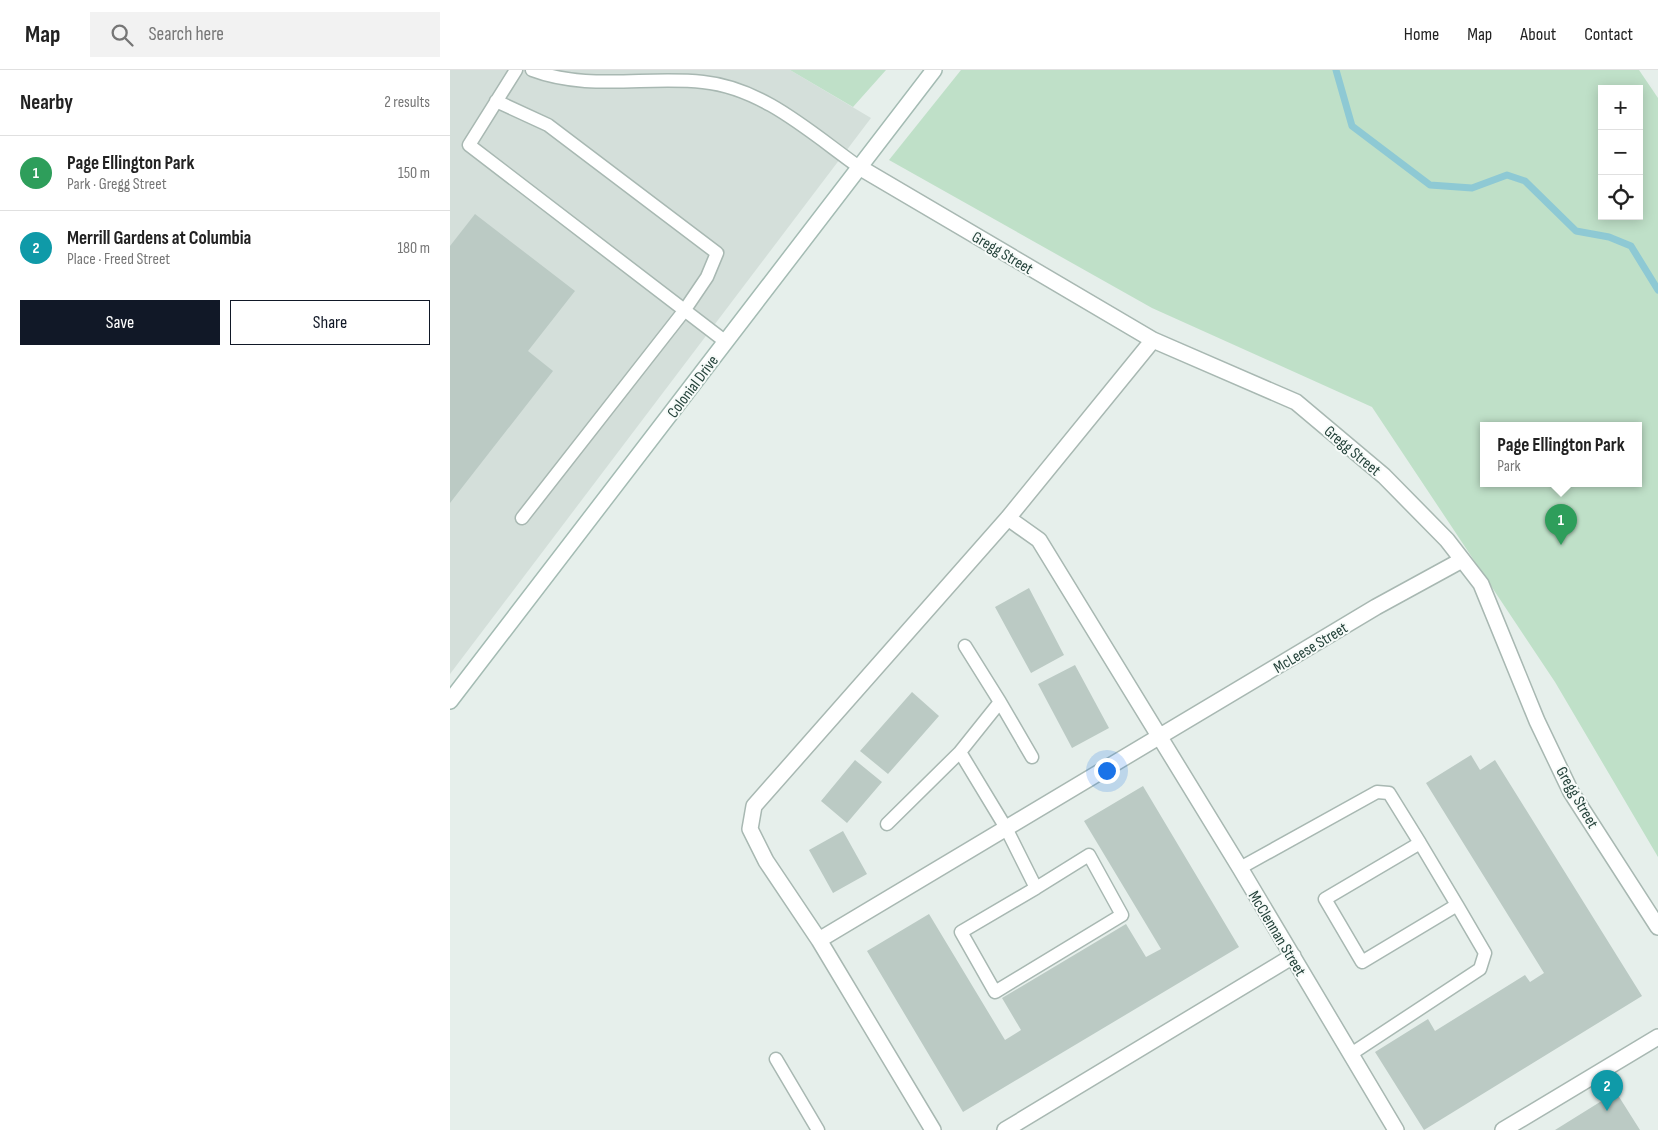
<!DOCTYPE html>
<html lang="en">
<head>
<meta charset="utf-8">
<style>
  body { margin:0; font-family:"Sofia Sans Condensed",sans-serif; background:#f2f2f2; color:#222 }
  .controls { position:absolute; right:15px; top:15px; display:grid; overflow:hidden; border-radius:0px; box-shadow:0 2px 12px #0003 }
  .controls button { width:45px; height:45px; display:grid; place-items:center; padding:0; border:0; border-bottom:1px solid #e0e0e0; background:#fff; color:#222; font:25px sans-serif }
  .you { position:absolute; left:656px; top:700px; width:18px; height:18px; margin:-12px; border:4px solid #fff; border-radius:50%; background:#1a73e8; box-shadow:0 0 0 8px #1a73e833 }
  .badge { display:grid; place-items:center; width:32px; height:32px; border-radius:50%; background:#111827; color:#fff; font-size:16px; font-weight:700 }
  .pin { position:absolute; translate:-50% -41px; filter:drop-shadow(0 1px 2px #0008) }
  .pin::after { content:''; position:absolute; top:26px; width:18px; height:15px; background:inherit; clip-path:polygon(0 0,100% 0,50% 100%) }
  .popup { position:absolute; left:1030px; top:352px; width:162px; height:65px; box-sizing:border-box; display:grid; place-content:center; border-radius:0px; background:#fff; filter:drop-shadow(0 1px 4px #0005); font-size:16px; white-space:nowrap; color:#767676 }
  .popup b { font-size:19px; color:#222 }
  .popup::after { content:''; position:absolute; left:50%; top:100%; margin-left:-10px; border:10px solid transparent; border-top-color:#fff }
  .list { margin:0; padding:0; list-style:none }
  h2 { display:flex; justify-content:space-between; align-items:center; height:65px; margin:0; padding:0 20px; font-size:21px }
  h2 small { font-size:16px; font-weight:400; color:#767676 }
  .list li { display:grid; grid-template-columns:32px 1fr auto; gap:15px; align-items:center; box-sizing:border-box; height:75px; padding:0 20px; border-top:1px solid #e0e0e0 }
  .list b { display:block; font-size:19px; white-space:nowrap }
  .list p { margin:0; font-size:16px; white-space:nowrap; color:#767676 }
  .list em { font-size:16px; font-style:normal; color:#767676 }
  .actions { display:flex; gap:10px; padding:15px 20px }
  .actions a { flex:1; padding:11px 0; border:1px solid #111827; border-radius:0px; text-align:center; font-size:18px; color:#111827 }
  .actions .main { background:#111827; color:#fff }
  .icon { flex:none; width:28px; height:28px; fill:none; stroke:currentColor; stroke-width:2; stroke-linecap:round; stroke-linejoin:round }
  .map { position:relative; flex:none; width:1208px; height:1060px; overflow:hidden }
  header { display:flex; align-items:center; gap:30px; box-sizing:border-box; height:70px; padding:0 25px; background:#fff; border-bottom:1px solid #e0e0e0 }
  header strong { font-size:24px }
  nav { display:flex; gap:28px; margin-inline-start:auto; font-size:18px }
  .search { width:350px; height:45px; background:#f2f2f2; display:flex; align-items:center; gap:12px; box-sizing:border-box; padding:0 18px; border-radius:0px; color:#767676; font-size:19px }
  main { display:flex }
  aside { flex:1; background:#fff }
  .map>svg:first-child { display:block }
  .built { fill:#d4dfda }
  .green { fill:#bfe0c8; fill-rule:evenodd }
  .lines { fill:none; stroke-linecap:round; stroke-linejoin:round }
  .stream { stroke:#8ec9d4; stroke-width:7 }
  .building { fill:#bbcac4 }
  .lane-casing { stroke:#a8b8b2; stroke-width:15 }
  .street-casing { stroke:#a8b8b2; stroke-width:18 }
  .secondary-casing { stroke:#a4bbb3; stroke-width:18 }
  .lane { stroke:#fff; stroke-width:12 }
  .street { stroke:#fff; stroke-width:15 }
  .secondary { stroke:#fff; stroke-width:15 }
  .labels { text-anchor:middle; stroke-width:4; stroke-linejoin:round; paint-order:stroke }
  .street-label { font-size:16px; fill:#24423a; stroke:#f7fbf9 }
</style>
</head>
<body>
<header>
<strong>Map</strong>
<div class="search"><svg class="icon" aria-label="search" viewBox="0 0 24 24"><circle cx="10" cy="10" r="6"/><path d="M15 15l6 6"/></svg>Search here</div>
<nav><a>Home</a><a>Map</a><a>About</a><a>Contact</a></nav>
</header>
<main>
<aside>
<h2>Nearby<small>2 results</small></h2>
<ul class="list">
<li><span class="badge" style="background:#2e9e5b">1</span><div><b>Page Ellington Park</b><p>Park · Gregg Street</p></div><em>150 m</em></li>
<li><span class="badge" style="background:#0f9aa8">2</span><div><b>Merrill Gardens at Columbia</b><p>Place · Freed Street</p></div><em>180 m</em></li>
</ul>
<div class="actions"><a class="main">Save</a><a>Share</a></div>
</aside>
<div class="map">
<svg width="1208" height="1060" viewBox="0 0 1208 1060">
  <rect width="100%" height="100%" fill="#e6efeb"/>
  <!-- built -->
  <path class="built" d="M0,0H340L421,48L0,604Z"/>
  <!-- green -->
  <path class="green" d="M340,0H436L403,37Z
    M511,0H1189L1208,28V787L1105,612L922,337L702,238L439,90ZM1152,19H1189V146H1152ZM1034,356H1188V414H1034Z"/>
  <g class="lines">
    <!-- stream -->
    <path class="stream" d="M886,0L902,56L980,115L1022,118L1057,105L1075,111L1126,161L1159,167L1181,176L1208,220"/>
  </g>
  <!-- building -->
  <path class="building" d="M25,144L125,221L78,281L103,301L0,433V176Z
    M579,518L614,585L581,603L545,537Z
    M625,595L659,658L622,678L588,614Z
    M462,622L489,646L438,704L410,681Z
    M1021,685L1030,700L1045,690L1192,926L974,1060L925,982L978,949L985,961L1075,905L1080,912L1094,903L976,713Z
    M405,690L432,712L397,753L371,731Z
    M693,716L789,877L513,1042L417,881L479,844L555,970L571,960L552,928L676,854L696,887L711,879L634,751Z
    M393,761L417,804L383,823L359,780Z
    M1166,1022L1190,1060H1105Z"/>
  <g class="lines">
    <!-- lane casing -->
    <g class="lane-casing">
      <path id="lane" d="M66,0L19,75L276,272
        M82,0C137,21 196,6 253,12C313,18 361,63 409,97
        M46,31L98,55L267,183L257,207L234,241L72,448
        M550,632L582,687
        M510,682L550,632L515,576
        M437,754L510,682L556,758L586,818L511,862L545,922L672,845L639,785L586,818
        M970,773L1007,835L912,892L875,829Z
        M790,798L927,722L939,723L970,773
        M901,984L1030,899L1035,883L1007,835
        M326,989L368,1060"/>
    </g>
    <!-- street casing -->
    <g class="street-casing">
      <path id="street" d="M409,97L703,270L846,332L934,406L997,470L1031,514L1087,651L1121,722L1208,857
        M558,448L589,470L790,798L946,1060
        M369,870L926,537L1012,490
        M483,1060L369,870L316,791L300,759L304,736L558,448L703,270
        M555,1060L843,886
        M1053,1060L1208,967"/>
    </g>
    <!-- secondary casing -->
    <g class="secondary-casing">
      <path id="secondary" d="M0,631L484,0"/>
    </g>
    <!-- lane -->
    <use href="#lane" class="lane"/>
    <!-- street -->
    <use href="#street" class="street"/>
    <!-- secondary -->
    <use href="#secondary" class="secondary"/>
  </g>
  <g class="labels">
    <!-- street labels -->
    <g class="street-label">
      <text transform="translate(553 182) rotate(31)" y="6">Gregg Street</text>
      <text transform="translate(242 316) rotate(-53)" y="6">Colonial Drive</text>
      <text transform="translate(903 380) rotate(40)" y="6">Gregg Street</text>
      <text transform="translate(860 577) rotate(-31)" y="6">McLeese Street</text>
      <text transform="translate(1128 727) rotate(60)" y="6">Gregg Street</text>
      <text transform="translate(828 863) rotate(59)" y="6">McClennan Street</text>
    </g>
  </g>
</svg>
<div class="controls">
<button>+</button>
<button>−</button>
<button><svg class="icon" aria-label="locate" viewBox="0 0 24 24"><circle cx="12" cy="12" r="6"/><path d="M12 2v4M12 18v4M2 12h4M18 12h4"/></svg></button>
</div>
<div class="you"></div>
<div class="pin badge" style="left:1111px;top:475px;background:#2e9e5b">1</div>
<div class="popup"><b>Page Ellington Park</b>Park</div>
<div class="pin badge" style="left:1157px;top:1041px;background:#0f9aa8">2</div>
</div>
</main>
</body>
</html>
